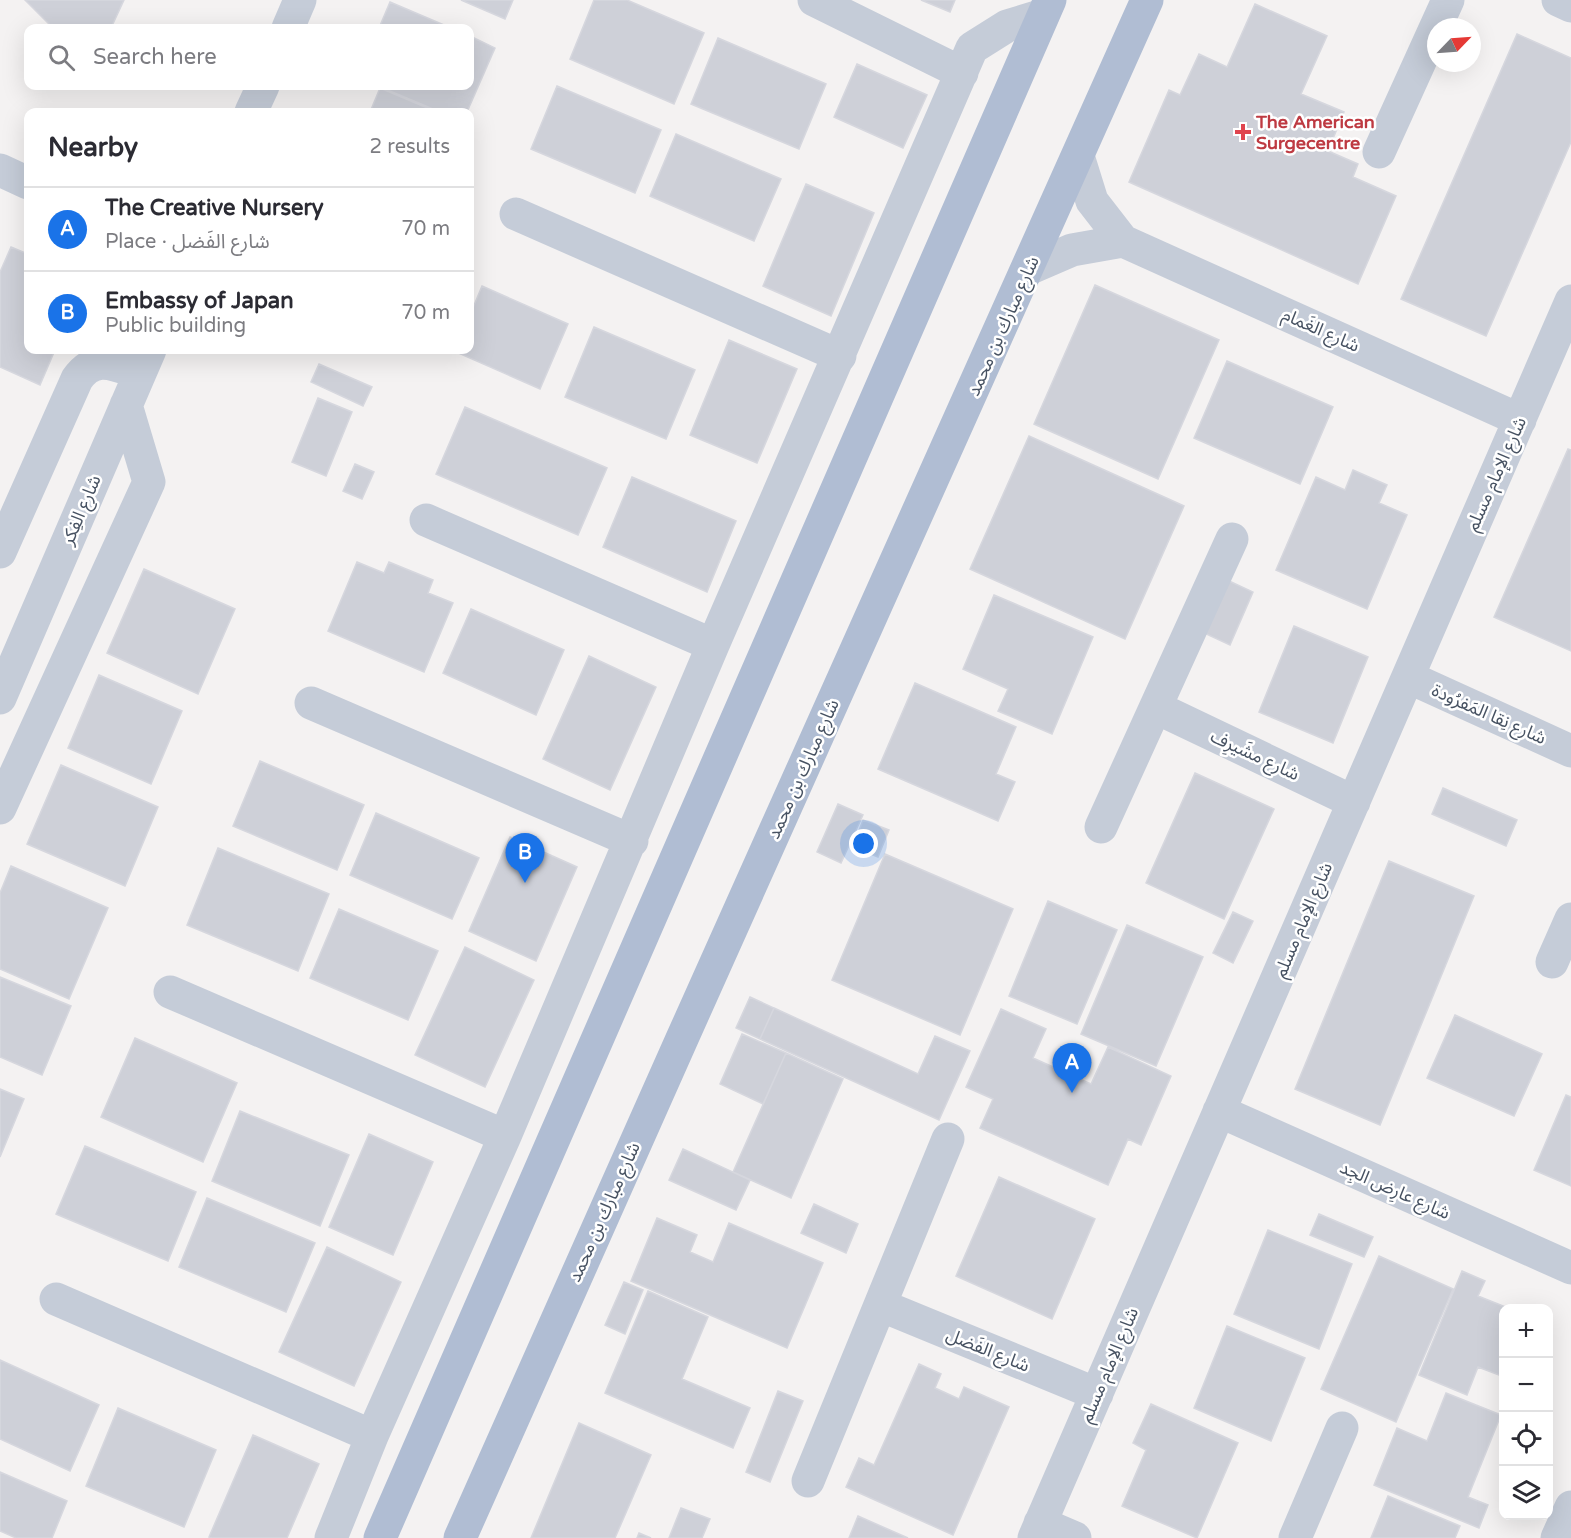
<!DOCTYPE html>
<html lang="en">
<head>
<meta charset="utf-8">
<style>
  body { margin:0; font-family:"Varela Round","Noto Sans Arabic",sans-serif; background:#f2f2f3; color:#2b2b33 }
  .controls { position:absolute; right:18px; bottom:18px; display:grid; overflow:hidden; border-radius:12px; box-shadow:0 6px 24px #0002 }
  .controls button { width:54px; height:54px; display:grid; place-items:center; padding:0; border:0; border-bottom:2px solid #e1e1e2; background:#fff; color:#2b2b33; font:30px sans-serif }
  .compass { position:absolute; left:1427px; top:18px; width:54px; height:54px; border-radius:50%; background:#fff; box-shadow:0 6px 24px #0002; rotate:65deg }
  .you { position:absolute; left:864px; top:844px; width:21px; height:21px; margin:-15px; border:4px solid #fff; border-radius:50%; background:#1a73e8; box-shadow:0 0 0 9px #1a73e833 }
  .badge { display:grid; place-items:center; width:39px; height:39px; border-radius:50%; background:#1a73e8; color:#fff; font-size:20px; font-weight:700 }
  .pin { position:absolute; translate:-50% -50px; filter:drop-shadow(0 2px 3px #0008) }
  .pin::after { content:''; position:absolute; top:32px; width:21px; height:18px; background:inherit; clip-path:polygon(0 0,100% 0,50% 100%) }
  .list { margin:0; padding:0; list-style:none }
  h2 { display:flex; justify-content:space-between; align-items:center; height:78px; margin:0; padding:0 24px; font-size:26px }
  h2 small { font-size:20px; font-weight:400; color:#7c7c81 }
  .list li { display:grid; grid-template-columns:39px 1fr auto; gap:18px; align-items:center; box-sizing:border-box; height:84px; padding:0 24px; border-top:2px solid #e1e1e2 }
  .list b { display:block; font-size:22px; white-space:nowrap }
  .list p { margin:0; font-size:20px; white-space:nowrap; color:#7c7c81 }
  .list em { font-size:20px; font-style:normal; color:#7c7c81 }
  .icon { flex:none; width:33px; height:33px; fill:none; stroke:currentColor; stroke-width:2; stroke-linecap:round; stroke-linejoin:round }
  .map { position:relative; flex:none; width:1571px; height:1538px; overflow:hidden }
  .search { position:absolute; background:#fff; box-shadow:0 6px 24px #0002; left:24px; top:24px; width:450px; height:66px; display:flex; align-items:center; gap:15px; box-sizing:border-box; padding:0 21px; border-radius:12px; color:#7c7c81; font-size:22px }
  .panel { position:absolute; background:#fff; box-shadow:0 6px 24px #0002; left:24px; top:108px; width:450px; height:246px; border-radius:12px }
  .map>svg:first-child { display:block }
  .building { fill:#ced0d8; stroke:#d6d7de; stroke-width:1.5 }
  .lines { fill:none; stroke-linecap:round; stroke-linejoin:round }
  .minor { stroke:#c5ccd8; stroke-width:33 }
  .major { stroke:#b0bdd3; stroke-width:33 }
  .health-dot { fill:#e0444e; stroke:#fff; stroke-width:2 }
  .labels { text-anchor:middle; stroke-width:5; stroke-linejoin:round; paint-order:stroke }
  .health-label { font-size:18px; font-weight:bold; fill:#be3a42; stroke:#fff; text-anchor:start }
  .street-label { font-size:18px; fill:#475262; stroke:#fff }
</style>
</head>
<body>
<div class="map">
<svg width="1571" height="1538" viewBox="0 0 1571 1538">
  <rect width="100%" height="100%" fill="#f4f2f2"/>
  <!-- building -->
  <path class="building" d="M25,0H124L111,28H53Z
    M461,0H513L505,19Z
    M594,0H627L704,33L674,104L570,59Z
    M921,0H955L950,12Z
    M390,2L451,28H379Z
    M1255,4L1327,36L1301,94L1344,112L1328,151L1358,164L1353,177L1396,196L1358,284L1129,182L1169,90L1180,95L1199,54L1227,67Z
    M1517,34L1571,58V142L1486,336L1401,299Z
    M470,36L495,48L467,112H440L378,86H470Z
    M718,38L826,84L799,149L691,104Z
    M857,64L927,95L903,148L834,117Z
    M557,86L661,130L635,193L531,149Z
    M380,88L437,112H370Z
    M676,134L781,179L754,241L650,196Z
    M806,184L874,213L831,316L763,286Z
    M11,247L28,254V350H55L40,385L0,367V272Z
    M1095,285L1219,340L1158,479L1034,424Z
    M482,286L568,324L540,389L454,351L470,350V315Z
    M594,327L695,370L666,439L565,397Z
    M729,340L797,369L757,463L690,435Z
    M1227,361L1333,407L1300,484L1194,438Z
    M319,364L372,387L363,406L311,382Z
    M318,398L352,412L326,476L292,462Z
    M465,407L607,468L578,535L436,474Z
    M1029,436L1184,506L1125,639L970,569Z
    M1568,449L1571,450V651L1494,617Z
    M355,464L374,472L362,499L343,491Z
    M1353,470L1387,485L1379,503L1407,515L1367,609L1276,570L1316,477L1345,490Z
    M632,477L736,521L707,592L603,547Z
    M357,562L384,573L389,562L433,580L428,593L453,603L424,672L328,631Z
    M144,569L235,609L198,694L107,653Z
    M1227,580L1253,592L1230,645L1204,633Z
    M994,595L1093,637L1052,734L998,711L1008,689L963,669Z
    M471,609L564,650L536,715L443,673Z
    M1294,626L1368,657L1333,743L1259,712Z
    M589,656L656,687L610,790L543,759Z
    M99,675L182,711L151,784L68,748Z
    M915,683L1016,727L996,774L1015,782L998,821L878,769Z
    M260,761L364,805L337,870L233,826Z
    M61,765L158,807L125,886L27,844Z
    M1195,773L1274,809L1224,919L1146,883Z
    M1443,788L1517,820L1506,846L1432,814Z
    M838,804L863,815L841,863L817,852Z
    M376,813L479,858L452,919L350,875Z
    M863,820L889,830L878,857L853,847Z
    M510,837L577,867L536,961L469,931Z
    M218,848L329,894L298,971L187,925Z
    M885,854L1013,909L960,1035L832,980Z
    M1389,861L1474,896L1380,1125L1295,1089Z
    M11,866L108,908L69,999L0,969V893Z
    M1048,901L1117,930L1077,1024L1009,996Z
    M339,909L438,951L408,1020L310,978Z
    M1233,912L1253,921L1233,963L1213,953Z
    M1127,925L1203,957L1156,1066L1081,1034Z
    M465,947L534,980L485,1087L415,1055Z
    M0,977L71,1006L42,1075L0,1057Z
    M750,997L774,1008L760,1039L736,1028Z
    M774,1008L918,1074L935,1036L970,1051L939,1120L760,1039Z
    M1001,1009L1046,1029L1033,1058L1091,1084L1108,1047L1171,1076L1141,1145L1128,1139L1108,1185L980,1128L993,1099L966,1087Z
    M1455,1015L1542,1054L1514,1116L1427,1078Z
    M742,1034L786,1053L763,1104L720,1084Z
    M135,1038L237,1083L203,1162L101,1117Z
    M786,1053L843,1079L791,1198L733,1172Z
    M0,1089L24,1099L0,1157Z
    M1566,1095L1571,1097V1186L1534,1170Z
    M240,1111L349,1155L320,1226L212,1181Z
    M369,1134L433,1162L393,1255L329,1227Z
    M85,1146L196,1192L168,1261L56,1214Z
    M683,1149L750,1180L736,1210L669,1180Z
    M999,1177L1095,1219L1052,1319L956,1276Z
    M207,1198L315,1243L286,1312L179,1267Z
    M814,1204L858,1224L846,1253L801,1233Z
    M1319,1214L1373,1237L1364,1257L1310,1235Z
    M657,1218L697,1235L690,1252L713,1262L729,1223L823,1263L787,1348L631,1281Z
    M1268,1230L1352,1264L1319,1349L1234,1314Z
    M327,1247L401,1282L354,1386L279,1352Z
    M1379,1256L1453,1289L1396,1422L1321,1389Z
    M1462,1271L1485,1281L1478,1296L1508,1308H1504V1377L1478,1367L1467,1395L1419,1375Z
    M624,1282L643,1290L625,1334L605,1325Z
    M648,1291L708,1317L682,1379L750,1408L733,1448L605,1393Z
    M1227,1326L1305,1358L1271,1441L1194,1408Z
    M0,1360L99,1405L70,1471L0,1439Z
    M919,1364L941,1374L935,1388L959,1399L964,1387L1009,1407L953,1535L846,1487L859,1458L874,1465Z
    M778,1391L803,1401L770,1482L746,1472Z
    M1446,1393L1501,1415L1468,1497L1488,1505L1479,1528L1374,1485L1397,1428L1427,1441Z
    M1151,1404L1238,1443L1197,1538L1122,1506L1146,1450L1133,1443Z
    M118,1408L216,1450L184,1527L86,1486Z
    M579,1423L651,1455L615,1538H531Z
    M253,1435L319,1464L287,1538H212L209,1537Z
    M0,1472L67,1501L52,1538H16L0,1531Z
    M1388,1496L1460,1526L1455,1538H1371Z
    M681,1508L710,1519L702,1538H669Z
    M858,1516L908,1538H849Z
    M639,1533L651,1538H637Z"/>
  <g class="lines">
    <!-- minor -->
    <path class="minor" d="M814,0L962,73
      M1558,0L1571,6
      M288,28L300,0
      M251,112L263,86
      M1379,152L1448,0
      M1078,156L1092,201L1123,241L1520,420
      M0,170L28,183
      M516,214L840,356
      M1028,269L1072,250L1123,241
      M426,520L713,645
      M0,552L77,379C95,353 115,365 140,373
      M1408,677L1571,751
      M0,698L150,350
      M311,703L632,841
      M1157,708L1354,802
      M0,808L149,482L126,405
      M1101,827L1232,539
      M1552,962L1571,919
      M170,992L505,1136
      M1219,1111L1571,1268
      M56,1299L372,1436
      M880,1305L1097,1394
      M808,1481L948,1139
      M1040,1523L1075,1538
      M331,1538L372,1436L505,1136L713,645L972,48L1007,26L1043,15
      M1034,1538L1571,301
      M1295,1538L1342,1428
      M1557,1538L1571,1507"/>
    <!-- major -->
    <path class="major" d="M380,1538L1050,0
      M460,1538C686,1024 920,514 1147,0"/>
  </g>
  <!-- markers -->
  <path class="health-dot" d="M1240 123h6v6h6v6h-6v6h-6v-6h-6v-6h6z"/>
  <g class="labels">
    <!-- health labels -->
    <g class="health-label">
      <text x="1256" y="128">The American<tspan x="1256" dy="21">Surgecentre</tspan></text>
    </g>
    <!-- street labels -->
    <g class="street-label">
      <text transform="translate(1003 326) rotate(-66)" y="6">شارع مبارك بن محمد</text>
      <text transform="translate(1321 330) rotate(24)" y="6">شارع الغَمام</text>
      <text transform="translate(1496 474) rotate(-66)" y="6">شارع الإمام مسلم</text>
      <text transform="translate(81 510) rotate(-67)" y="6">شارع الفِكر</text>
      <text transform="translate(1489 714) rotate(24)" y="6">شارع نِقا المَفرُودة</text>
      <text transform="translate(1255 755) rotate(25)" y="6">شارع مشَيرِف</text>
      <text transform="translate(803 769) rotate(-66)" y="6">شارع مبارك بن محمد</text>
      <text transform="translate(1303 920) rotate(-67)" y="6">شارع الإمام مسلم</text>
      <text transform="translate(1395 1190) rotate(24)" y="6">شارع عارِض الجِد</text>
      <text transform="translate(604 1212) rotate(-66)" y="6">شارع مبارك بن محمد</text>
      <text transform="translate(988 1350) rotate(22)" y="6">شارع الفَضل</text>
      <text transform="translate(1109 1365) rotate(-67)" y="6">شارع الإمام مسلم</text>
    </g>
  </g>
</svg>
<div class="controls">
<button>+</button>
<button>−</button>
<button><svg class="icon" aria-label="locate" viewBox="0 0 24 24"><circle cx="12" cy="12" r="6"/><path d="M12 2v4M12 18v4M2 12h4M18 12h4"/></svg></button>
<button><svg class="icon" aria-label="layers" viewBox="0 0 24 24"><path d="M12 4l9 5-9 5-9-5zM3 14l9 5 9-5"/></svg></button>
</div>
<svg class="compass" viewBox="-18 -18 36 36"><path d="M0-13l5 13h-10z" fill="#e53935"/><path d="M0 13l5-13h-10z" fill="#7c7c81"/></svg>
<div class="you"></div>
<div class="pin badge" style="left:1072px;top:1093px">A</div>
<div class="pin badge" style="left:525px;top:883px">B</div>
<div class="search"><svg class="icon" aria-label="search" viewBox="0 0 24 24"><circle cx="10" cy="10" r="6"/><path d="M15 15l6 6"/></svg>Search here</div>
<section class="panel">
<h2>Nearby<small>2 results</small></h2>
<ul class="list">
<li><span class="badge">A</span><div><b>The Creative Nursery</b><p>Place · شارع الفَضل</p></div><em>70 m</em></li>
<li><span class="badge">B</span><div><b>Embassy of Japan</b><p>Public building</p></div><em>70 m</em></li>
</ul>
</section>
</div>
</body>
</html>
